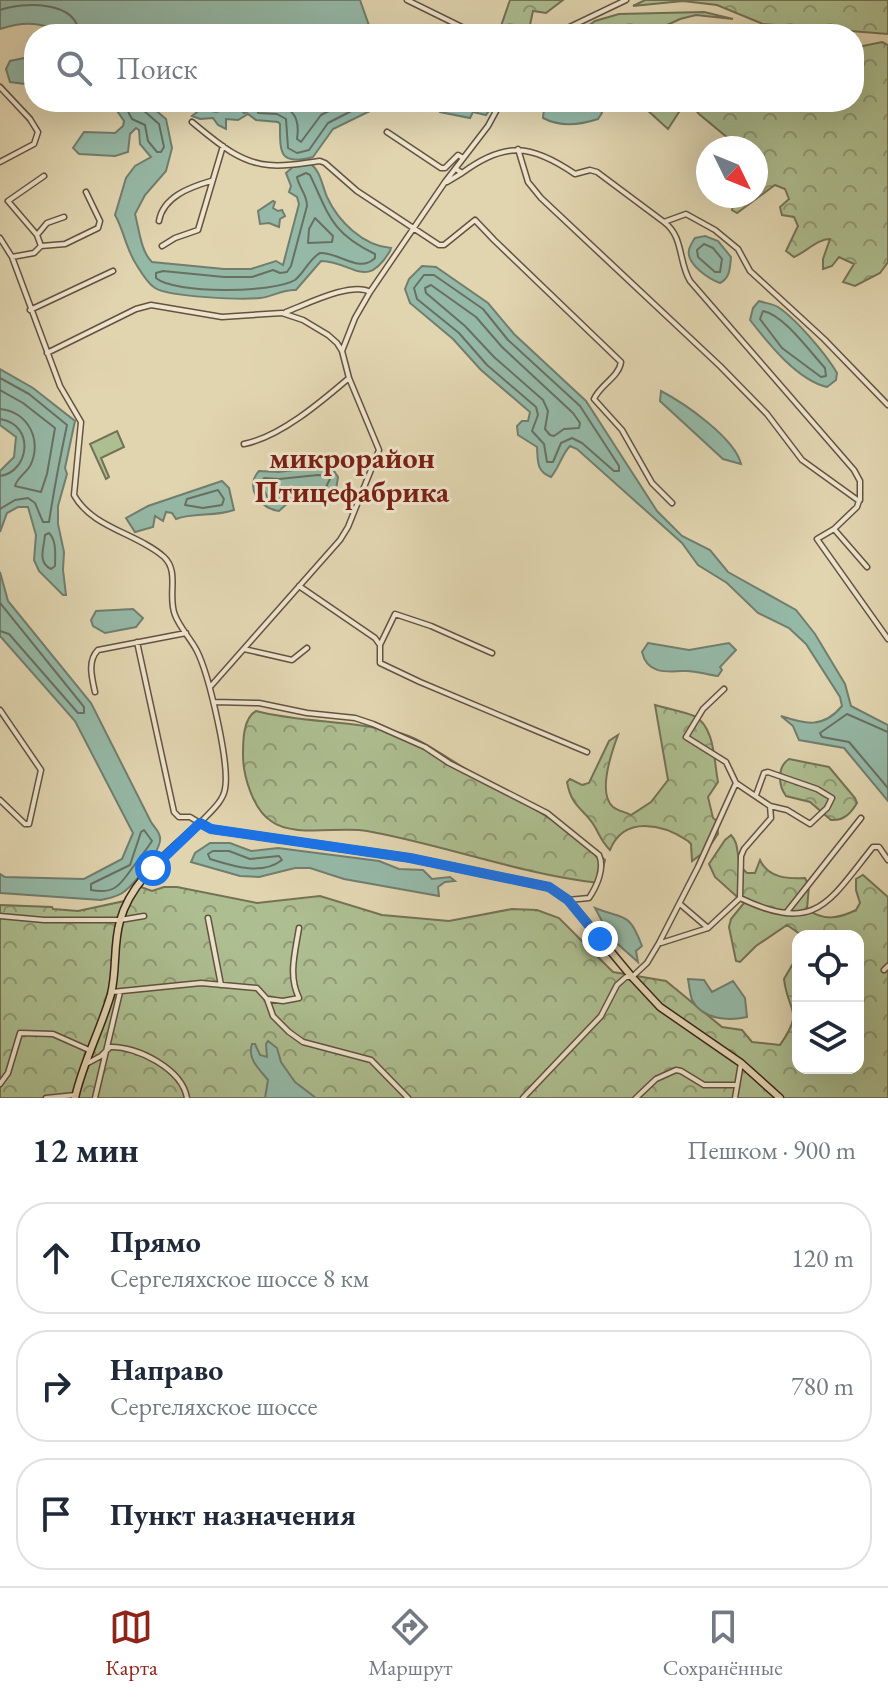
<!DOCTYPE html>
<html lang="ru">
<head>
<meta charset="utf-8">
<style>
  body { margin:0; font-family:"EB Garamond",serif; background:#f6f6f7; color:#1f2937 }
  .controls { position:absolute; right:24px; bottom:24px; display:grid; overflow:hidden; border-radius:16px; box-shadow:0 8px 32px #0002 }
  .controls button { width:72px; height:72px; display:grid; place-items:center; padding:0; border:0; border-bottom:2px solid #e0e1e3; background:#fff; color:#1f2937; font:40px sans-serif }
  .compass { position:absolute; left:696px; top:136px; width:72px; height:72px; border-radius:50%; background:#fff; box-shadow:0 8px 32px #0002; rotate:133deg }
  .stop { position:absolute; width:24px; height:24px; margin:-18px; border:6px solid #1a73e8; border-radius:50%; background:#fff }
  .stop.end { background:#1a73e8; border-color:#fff; box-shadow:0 2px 8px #0008 }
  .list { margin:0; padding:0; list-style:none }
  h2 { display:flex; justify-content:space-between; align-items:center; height:104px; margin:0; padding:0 32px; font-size:34px }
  h2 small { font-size:26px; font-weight:400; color:#747a83 }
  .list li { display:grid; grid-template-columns:52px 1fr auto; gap:24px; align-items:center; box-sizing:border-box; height:112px; margin:0 16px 16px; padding:0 16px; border:2px solid #e0e1e3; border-radius:32px }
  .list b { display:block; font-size:30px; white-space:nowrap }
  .list p { margin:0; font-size:26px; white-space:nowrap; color:#747a83 }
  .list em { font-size:26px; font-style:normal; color:#747a83 }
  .icon { flex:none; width:44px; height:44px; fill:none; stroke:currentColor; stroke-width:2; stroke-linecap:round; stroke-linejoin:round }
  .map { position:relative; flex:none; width:888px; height:1098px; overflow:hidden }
  .search { position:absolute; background:#fff; box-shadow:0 8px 32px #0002; left:24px; right:24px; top:24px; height:88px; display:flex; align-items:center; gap:20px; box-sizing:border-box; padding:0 28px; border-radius:32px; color:#747a83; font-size:30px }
  .sheet { height:488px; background:#fff }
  nav { display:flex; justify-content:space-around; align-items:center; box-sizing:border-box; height:112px; border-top:2px solid #e0e1e3; background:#fff; font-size:22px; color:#747a83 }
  nav a { display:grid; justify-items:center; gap:4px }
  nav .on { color:#8f2418 }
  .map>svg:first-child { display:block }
  .green { fill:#adbe90; stroke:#747256; stroke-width:2 }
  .forest { fill:url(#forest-crowns); stroke:#747256; stroke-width:2 }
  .water { fill:#95b9a7; stroke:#717e6f; stroke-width:2 }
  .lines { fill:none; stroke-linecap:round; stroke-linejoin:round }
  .shore { stroke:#687062; stroke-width:2 }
  .minor-casing { stroke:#655241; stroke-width:7 }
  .major-casing { stroke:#3c261c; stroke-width:9 }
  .minor { stroke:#ece4cc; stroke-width:4 }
  .major { stroke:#e1d5b0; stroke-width:6 }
  .route { stroke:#1a73e8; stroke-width:10 }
  .labels { text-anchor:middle; stroke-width:6; stroke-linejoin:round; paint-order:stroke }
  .quarter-label { font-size:30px; font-weight:bold; fill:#7a1f14; stroke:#ece4cc }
</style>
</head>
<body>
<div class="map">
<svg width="888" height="1098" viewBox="0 0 888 1098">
  <defs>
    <pattern id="forest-crowns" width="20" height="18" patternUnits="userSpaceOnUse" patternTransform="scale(2)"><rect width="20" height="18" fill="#adbe90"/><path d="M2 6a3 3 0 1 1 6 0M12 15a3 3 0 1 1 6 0" fill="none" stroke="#8e9a75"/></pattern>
  </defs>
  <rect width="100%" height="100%" fill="#e1d5b0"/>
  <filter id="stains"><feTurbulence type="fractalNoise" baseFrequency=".0025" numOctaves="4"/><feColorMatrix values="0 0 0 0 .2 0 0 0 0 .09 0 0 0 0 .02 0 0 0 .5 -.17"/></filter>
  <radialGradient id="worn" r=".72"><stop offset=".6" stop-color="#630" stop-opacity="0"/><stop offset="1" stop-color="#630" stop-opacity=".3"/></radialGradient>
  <!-- green -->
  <path class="green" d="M117,431L124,447L101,458L109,477L106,479L90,444Z"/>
  <!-- forest -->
  <path class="forest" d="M510,0H563L546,13L533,11L528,34H505L500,29Z
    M645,0H888V34L763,24L717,5L683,1L633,6Z
    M704,12L733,19L696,15L680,19L648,34H577L595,21L619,14Z
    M882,42L888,45V262L880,273L855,286L843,282L854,264L839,257L832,266L823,269V259L830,239C817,239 806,252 794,257L786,251L798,226L794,217L782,215L780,207L789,199L785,189L775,185L737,213L732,210L736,196H756V148H740L699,114L689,102H854V46L858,47Z
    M632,102H674L679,112L668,129L646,109Z
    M655,705C668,709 682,711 694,716C715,726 714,762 718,782L708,797L713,818L717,821L718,834L707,850L692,861L691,844L688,841C663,824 624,815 610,850C602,842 600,836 595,827C584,808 572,809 567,782L570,779L582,785L589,783L609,741L618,735C612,751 597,793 613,807C618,811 626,812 631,815L651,802L668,780Z
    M256,711C302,723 350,720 396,732C421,738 440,754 461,766C511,796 562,821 605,860L599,883C520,874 445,845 367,831C340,826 293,838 271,821C253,809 243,776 243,755C243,741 243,718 256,711Z
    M789,759L829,767L855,798L857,803C851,813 844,821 831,820L810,802L786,796C778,785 777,767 789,759Z
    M731,835C742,846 733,862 747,873H755L760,860C768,878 788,879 805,878L809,886L807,909C823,921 838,919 856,910L860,903L856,890V879L863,875L888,897V1098H0V905L52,907L53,909L78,911L129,900L138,886L152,891L164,887H177L257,903L320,896L382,915L449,921L512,909L537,910L559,918L613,972L666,981L722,1027L742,1030L752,1042L780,1045C805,1009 788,1014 784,979L798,955V1068H858V936H803L787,925L756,946L740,962L736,961L729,927L731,919L744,903L715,877L709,864L725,840Z"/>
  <!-- water -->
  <path class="water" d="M0,0H360L372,34H73C43,25 31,19 0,29Z
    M34,56V85L10,82L6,69L10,61Z
    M111,102H146L166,119L172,148L166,171L145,195L135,214C139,229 141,252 152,262L224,269H251L276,261L283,265L299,204L297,197L289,192L291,186L286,173L293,167L309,163C320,169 322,185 327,197C338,221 363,246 391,248L390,251C366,291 354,262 321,261L296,290C283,289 272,297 260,298C242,300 169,297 155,288C147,283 141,272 136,264C126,249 123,228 115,215L126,178L135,166L151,157L140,144L139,130L136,128L130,134L128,152L115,156L79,154L73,148L84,132L115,133L123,126L124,121Z
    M228,102H239L241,110L244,113L247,112L249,102H393L374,109L333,129L313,157C279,166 280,153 280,124L278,122L256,120L248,114L238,120L226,119V129L218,125L213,118L200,119L192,116L201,109L216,112L228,109Z
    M414,102H495L486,115L473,112L470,118L440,112L435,103Z
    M557,107H594L600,109L602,113L598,119C580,125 560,127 543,118L544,109Z
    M273,201L275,202L273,208L278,211L282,210L285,216L280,219L279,227L269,223L260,224L258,211Z
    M705,236L718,241L731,257C730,268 730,278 720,283C709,279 686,264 689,250C689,248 694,239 695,238Z
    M422,266L436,267L488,303L514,334L586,401L657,511L682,536L710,550L728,572L796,610L815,634L845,684L851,706L888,725V801L844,748L799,740L793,726L781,716C805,724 823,729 842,706L840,697L806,644L789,628L758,613L727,583L698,565L682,543L577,449L570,446C562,454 559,468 551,477C536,471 538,461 537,447L518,435L517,426L522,421H528L530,412L481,370L453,339L410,303L405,289L409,279Z
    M759,301C765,303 773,304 778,307C796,319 826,354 837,373L836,380L827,387C797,380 768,343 750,320L753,308Z
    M0,369L33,388L75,421L65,468L67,474L58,506V524L64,552L63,570L66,595H63L39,571L34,560L36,535L28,507H18L7,513L0,532V471L14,457L16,437L0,425Z
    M661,391C684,403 735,438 741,464L723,459L660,401Z
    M317,467L332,468L338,477L336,490L324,503L308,504L291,500L279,511C260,509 244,487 259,471L279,472Z
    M222,481L229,488L234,510C215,517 194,512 176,519L172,513L166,512L163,521L155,516L153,527L135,532L126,518L148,506Z
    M0,572L8,601L91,703L151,822C154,827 160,832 160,838C162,849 134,884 125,891C118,897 109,898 101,900L0,893V874L5,877L84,879L122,859L133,833L75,721L0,636Z
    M133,609L143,618L136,627L105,633L93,626L91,620L96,611Z
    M648,643L689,650L729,643L736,650L720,667L722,670L718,676C707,675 695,670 684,671C666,672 647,674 642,652Z
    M210,843H230L251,851L278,848L379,861L399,869L423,870L432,879L450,877L455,881L445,882L438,887L439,896L344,879L310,868H295L259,877L240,876L191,862L195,853Z
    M595,908C625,920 629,911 642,946L636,951L638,962L611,938Z
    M688,979L704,980L712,992L733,981L745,998L747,1017C728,1021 703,1020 692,1000C690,994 689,985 688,979Z
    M268,1041L277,1048L281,1062L295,1082L316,1098H265L268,1080C259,1069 247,1059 252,1044H255L260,1055L267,1057L266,1044Z"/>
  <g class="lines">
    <!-- shore -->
    <path class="shore" d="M0,10C23,2 77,0 79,34
      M123,102L132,119L145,125L148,141L157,152H161L164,147L159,124L143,110L142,102
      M256,102L258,113L277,114L286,119L288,148L297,153L309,150L328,123L369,102
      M267,102C290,106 301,114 297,139L301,142L321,115L347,102
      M306,173L310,175C329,215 331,233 375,254V258C359,274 339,252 320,253C309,259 305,272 295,280C274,293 174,294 156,278V273L163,271L224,277H252L273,270L280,273L287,272L291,266L307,206C307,194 299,188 297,177Z
      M315,218L333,236L332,242L308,243L309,229Z
      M704,244L713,248L722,259L720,272H715L698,257L697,250Z
      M424,275H434L483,309L508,340L580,406L619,466V471H614L582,443L572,438L561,443L553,462H547L544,444L532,431L538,415L536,407L487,365L459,333L417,299L414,288Z
      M431,285L476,317L502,347L573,413L580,423L579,428L564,429L554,436L550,435L545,429L548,411L543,400L494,357L465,326L426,293L425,288Z
      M763,311C784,315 810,352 825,368L826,376L821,377L782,348L760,319Z
      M0,378L29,394L67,425C60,458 54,489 49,522H43L35,503L28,498L15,500L0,509
      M0,390L23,403L55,428L47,474L41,492L15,486C17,478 25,474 30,466C43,441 28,411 0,409
      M0,419C36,425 29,472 0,476
      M318,475L327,476L330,479L322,495L289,493L275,503L268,498L260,483L264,478L279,479Z
      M218,490L224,499L222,505L203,508L185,505L187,499Z
      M49,533C57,541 55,555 55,566L51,569C37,562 44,548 45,535Z
      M0,603L84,707V713H78L9,634L0,631
      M888,732L847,714L820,733L822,737L849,742L888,788
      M144,830L152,841C146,850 139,859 133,867C121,883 116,895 91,890V884L130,865L141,832Z
      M213,851H229L250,859L279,856L282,860C261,876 233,866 210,859L208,854Z"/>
    <!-- minor casing -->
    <g class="minor-casing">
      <path id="minor" d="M407,0L476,34
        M555,34L626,0
        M0,87L30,119L38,132L34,144L0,162
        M192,122C214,140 239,163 269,165C286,167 303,163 320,161L325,163L357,191L439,245H444L475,220L494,240L621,362C619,377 600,385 594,399L622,430L652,483L672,503
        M387,132L441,168H445L458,155L463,158
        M518,149L528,182L541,198L720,366L767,414L802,460L859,501L857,507L834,529L867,567
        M456,169L462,173C505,141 531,144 575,174L590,170L597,172L664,222L686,214L715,230L738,249L750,271L824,339L888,405
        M447,182L462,173
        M159,221C163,197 190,187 211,181
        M664,222C684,237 678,261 690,281L854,470L860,481V500
        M37,235L47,223L64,217
        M0,238L12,257L60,386L81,422L74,495C92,528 137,533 164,557C180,572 167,596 175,615C180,628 191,639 197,651C209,675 230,764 225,789C223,802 209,813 200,823L190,817H179L174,812L137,642
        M41,246L65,244L98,228L100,221L86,192
        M162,246L175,238L198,230L223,146
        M12,257L34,253L41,246L37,235L8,201L44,176
        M30,310L113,271
        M286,312C305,305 352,281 370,292
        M342,351L355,318L370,292L445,182L488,126L501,102
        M47,353L136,309L151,305L222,317L282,313L303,320L328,335L337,343L342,351L349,378L379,450L348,527L340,540L211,686
        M244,444C280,437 321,402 349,378
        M834,529L817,539L888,639
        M299,586L375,638L380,645V663L420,682L587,752
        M380,645L395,614L431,626L492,653
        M244,649L292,660L307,648
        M95,692C92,678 87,661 98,650L186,633
        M214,702L259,703L307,713L355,718L373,724L425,747L449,763L547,813L599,855C605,868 597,886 589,898L568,900
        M0,710L41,770L29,824H25L0,800
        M756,795L764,773L768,772L817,789L832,798L827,808L810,824L787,810L770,806
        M740,898C816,934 828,903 873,847H879L888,860
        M680,904L708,928
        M786,913L861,818
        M0,916L44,920H120L144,916
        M208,918L221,985
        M661,943L708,928L740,898L741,856L744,849L771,818L770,806L736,783L726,762L686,737L703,709L724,689
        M884,970L888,966
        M112,992L201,983L257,988L267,999L273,1016L289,1032L303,1042L371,1060L408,1098
        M267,999L283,1001L299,998C288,976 295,953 299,928
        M86,1064L101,1056L110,1047C137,1046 182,1069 187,1098
        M0,1084L8,1073L20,1033L53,1034L89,1050
        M46,1098L75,1095
        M95,1098L120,992
        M523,1098L601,1016L617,985L626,977H632L647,963L659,943L698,867L736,783
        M636,1098L656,1079L676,1070L681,1071L704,1085H737
        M735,1098L741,1063"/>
    </g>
    <!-- major casing -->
    <g class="major-casing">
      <path id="major" d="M75,1098C83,1062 101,1029 111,994C117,970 113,945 120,921C131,879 171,851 200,823L211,829L410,858L549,887L568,900L632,977L660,1007L741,1063L780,1098"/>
    </g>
    <!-- minor -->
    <use href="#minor" class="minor"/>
    <!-- major -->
    <use href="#major" class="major"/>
  </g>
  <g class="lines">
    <!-- route -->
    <path class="route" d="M153,868L200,823L211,829L410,858L549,887L568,900L600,939"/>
  </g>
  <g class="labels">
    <!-- quarter labels -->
    <g class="quarter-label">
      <text x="352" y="468">микрорайон<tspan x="352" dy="34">Птицефабрика</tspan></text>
    </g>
  </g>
  <rect width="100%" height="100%" filter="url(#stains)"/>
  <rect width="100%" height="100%" fill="url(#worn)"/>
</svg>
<div class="controls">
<button><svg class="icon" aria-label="locate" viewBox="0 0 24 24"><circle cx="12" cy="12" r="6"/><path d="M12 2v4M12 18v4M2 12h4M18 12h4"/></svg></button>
<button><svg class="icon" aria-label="layers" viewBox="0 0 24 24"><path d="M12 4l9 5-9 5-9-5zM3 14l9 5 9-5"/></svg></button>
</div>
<svg class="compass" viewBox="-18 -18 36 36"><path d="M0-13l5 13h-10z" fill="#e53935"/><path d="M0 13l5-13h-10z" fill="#747a83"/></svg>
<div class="stop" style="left:153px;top:868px"></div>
<div class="stop end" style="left:600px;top:939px"></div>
<div class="search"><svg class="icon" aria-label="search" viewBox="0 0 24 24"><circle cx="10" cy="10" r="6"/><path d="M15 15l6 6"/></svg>Поиск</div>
</div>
<section class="sheet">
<h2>12 мин<small>Пешком · 900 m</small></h2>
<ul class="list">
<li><svg class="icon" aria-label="ahead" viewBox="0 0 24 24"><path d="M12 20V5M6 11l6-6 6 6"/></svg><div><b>Прямо</b><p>Сергеляхское шоссе 8 км</p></div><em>120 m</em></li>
<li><svg class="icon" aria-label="right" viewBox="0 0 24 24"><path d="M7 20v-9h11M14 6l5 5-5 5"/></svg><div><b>Направо</b><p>Сергеляхское шоссе</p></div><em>780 m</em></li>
<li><svg class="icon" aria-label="arrive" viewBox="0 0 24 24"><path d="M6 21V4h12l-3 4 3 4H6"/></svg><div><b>Пункт назначения</b></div></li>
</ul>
</section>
<nav>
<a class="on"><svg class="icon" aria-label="map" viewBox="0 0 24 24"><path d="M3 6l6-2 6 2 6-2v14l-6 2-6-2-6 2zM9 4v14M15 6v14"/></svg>Карта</a>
<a><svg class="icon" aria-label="directions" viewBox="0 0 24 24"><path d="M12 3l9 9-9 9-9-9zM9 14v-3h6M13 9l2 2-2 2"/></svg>Маршрут</a>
<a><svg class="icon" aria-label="saved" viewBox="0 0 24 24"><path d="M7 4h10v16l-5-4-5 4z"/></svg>Сохранённые</a>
</nav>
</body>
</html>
